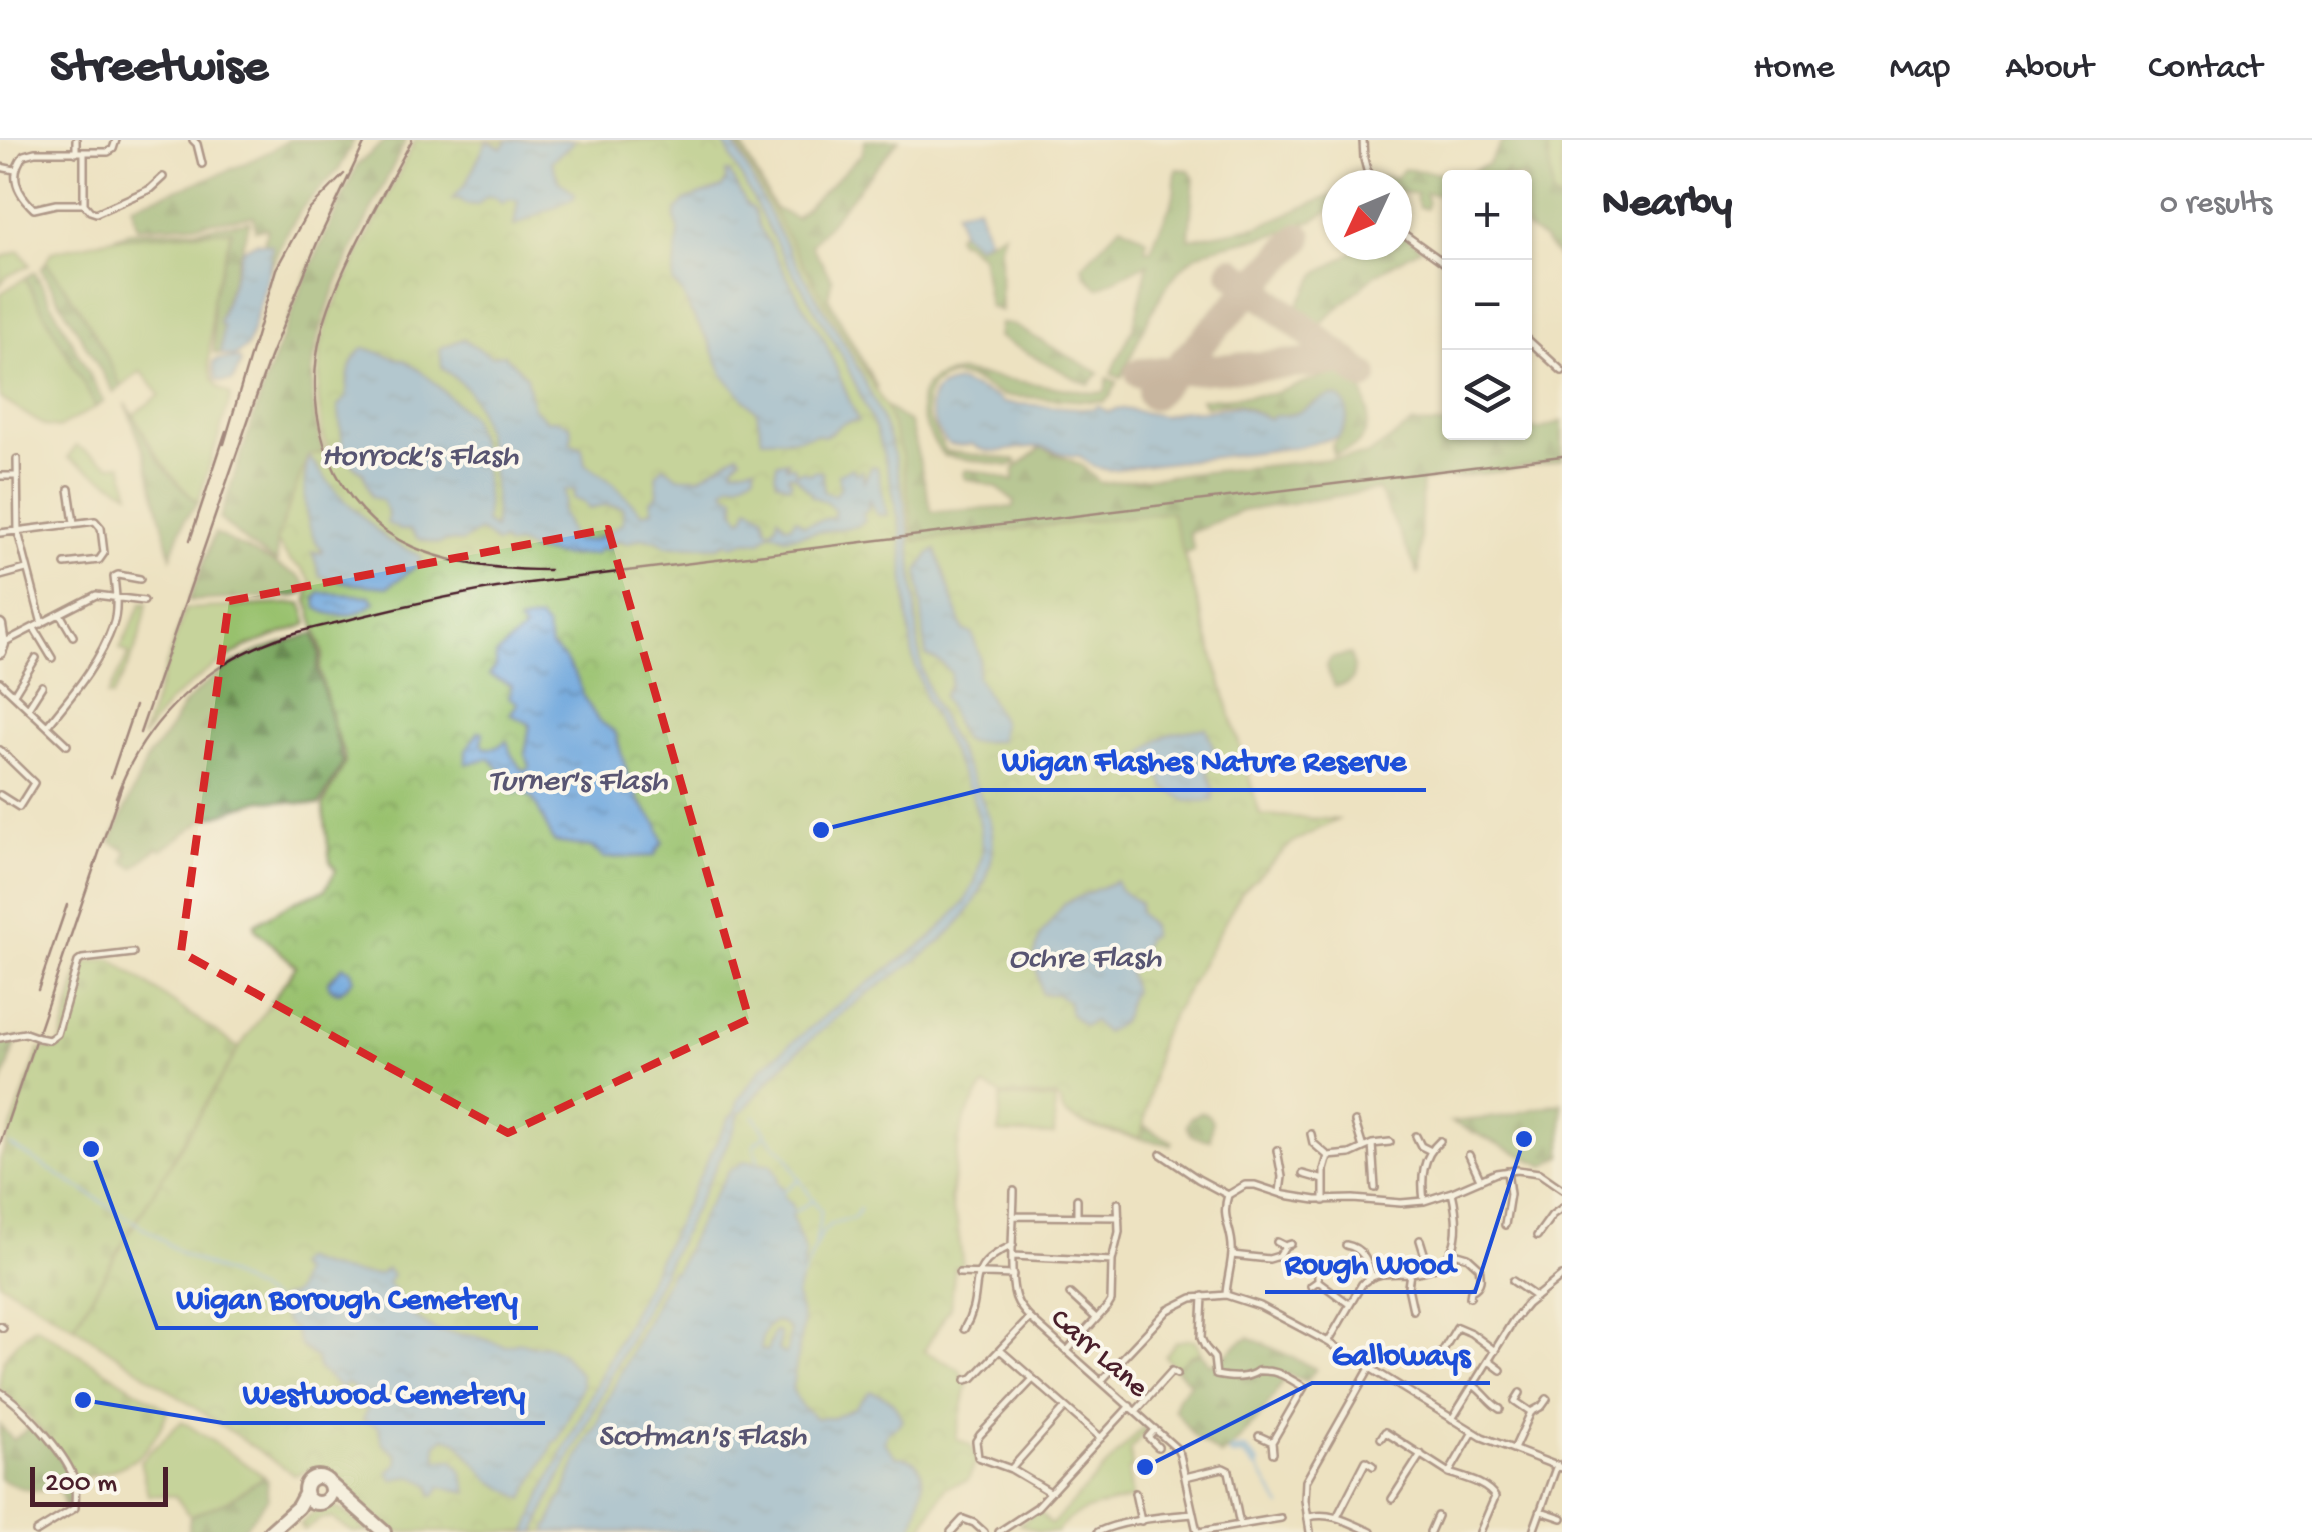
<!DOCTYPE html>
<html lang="en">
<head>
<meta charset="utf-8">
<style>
  body { margin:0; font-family:"Gochi Hand",sans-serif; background:#f2f2f3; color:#2b2b33 }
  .controls { position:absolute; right:30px; top:30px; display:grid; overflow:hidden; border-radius:10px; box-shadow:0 2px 8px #0004 }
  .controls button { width:90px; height:90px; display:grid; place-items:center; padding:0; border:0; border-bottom:2px solid #e1e1e2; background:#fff; color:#2b2b33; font:50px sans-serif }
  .compass { position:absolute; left:1322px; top:30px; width:90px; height:90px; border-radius:50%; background:#fff; box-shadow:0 2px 8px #0004; rotate:226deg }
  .scale { position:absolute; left:30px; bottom:25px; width:138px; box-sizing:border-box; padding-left:10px; border:5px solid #4a1f2b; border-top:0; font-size:28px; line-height:35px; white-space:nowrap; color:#4a1f2b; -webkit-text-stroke:8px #fbf7ec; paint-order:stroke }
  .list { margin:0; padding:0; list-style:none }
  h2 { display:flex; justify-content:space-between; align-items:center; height:130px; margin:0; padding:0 40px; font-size:42px }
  h2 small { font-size:32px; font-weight:400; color:#7c7c81 }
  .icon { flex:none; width:55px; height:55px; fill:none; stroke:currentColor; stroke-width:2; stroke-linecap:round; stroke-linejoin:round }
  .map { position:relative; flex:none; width:1562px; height:1392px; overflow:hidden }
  header { display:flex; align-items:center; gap:60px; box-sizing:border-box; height:140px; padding:0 50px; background:#fff; border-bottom:2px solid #e1e1e2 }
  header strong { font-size:48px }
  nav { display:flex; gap:55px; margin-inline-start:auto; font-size:35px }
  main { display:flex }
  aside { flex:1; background:#fff }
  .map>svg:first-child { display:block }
  .grass { fill:#98c16d; stroke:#71704c; stroke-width:2.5 }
  .forest { fill:url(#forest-firs); stroke:#626346; stroke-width:2.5 }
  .cemetery { fill:url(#cemetery-stones); stroke:#71704c; stroke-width:2.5 }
  .park { fill:url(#park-crowns); stroke:#71704c; stroke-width:2.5 }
  .water { fill:url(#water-ripples); stroke:#5c6284; stroke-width:2.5; fill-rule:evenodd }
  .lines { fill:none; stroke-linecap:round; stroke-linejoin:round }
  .stream { stroke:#6da6dd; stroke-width:2.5 }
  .river { stroke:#6da6dd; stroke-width:9 }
  .runway { stroke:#9c8076; stroke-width:30 }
  .street-casing { stroke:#623c42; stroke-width:10 }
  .primary-casing { stroke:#623c42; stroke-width:15 }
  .highway-casing { stroke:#623c42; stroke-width:18 }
  .street { stroke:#fff; stroke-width:5 }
  .primary { stroke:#fff; stroke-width:10 }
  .highway { stroke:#fff; stroke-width:12 }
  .rail { stroke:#4a1f2b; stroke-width:2.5 }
  .street-bridge-casing { stroke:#623c42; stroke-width:10; stroke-linecap:butt }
  .street-bridge { stroke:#fff; stroke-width:5 }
  .marked { fill:none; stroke:#d62828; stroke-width:8; stroke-dasharray:20 12; stroke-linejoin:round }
  .labels { text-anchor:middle; stroke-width:8; stroke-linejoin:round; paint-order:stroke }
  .street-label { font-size:30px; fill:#4a1f2b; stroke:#fbf7ec }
  .water-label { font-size:32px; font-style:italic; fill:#585572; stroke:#fbf7ec }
  .leader { fill:none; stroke:#1d4ed8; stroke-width:4 }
  .callout-dot { fill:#1d4ed8; stroke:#fbf7ec; stroke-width:4 }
  .callout-label { font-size:32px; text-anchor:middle; font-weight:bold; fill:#1d4ed8; stroke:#fbf7ec; stroke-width:8; stroke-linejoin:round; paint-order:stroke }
</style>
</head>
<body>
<header>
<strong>Streetwise</strong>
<nav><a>Home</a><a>Map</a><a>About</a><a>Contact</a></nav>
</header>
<main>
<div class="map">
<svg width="1562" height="1392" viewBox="0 0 1562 1392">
  <defs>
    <pattern id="forest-firs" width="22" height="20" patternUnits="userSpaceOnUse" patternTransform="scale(2.5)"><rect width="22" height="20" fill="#7aa760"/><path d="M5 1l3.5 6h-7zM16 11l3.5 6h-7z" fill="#66874f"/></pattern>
    <pattern id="cemetery-stones" width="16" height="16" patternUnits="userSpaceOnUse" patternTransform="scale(2.5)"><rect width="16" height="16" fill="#98c16d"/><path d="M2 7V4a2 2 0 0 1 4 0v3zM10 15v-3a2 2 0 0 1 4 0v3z" fill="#84a55f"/></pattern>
    <pattern id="park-crowns" width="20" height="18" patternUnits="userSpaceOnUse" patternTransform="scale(2.5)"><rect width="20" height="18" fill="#98c16d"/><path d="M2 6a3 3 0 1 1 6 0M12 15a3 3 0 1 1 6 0" fill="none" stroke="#84a55f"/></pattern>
    <pattern id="water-ripples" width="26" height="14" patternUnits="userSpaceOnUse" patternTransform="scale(2.5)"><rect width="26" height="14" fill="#6da6dd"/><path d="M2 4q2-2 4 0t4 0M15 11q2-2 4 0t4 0" fill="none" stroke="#5c87b3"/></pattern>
  </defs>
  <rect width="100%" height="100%" fill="#fbf7ec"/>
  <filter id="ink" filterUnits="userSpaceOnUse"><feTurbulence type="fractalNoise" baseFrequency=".01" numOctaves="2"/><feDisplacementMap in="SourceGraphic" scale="20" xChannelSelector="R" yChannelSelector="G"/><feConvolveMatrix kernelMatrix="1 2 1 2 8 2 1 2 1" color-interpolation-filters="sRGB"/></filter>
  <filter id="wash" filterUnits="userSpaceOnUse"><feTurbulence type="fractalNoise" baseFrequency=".0048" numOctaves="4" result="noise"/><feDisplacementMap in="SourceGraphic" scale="40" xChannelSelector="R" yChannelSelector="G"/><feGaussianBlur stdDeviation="2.25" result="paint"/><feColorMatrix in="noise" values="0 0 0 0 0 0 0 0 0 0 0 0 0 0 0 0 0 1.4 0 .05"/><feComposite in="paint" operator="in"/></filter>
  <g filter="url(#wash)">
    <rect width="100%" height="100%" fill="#ede2c1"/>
    <!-- grass -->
    <path class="grass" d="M1548,0H1562V63L1552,57L1546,9Z
      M232,89L212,160L209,223L213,239L219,248L231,255L198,363C169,337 151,308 134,274L160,255L141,231L121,247C101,201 77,161 46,122L51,112L113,98Z
      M20,111L30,125L6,137L0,145V118Z
      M25,138L96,267L58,288L45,286L0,258V154Z
      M76,306L111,325L122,324L130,353L68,318Z
      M142,463H147C141,502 131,523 112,557L107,556L129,514L120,509Z
      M302,463L308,484L246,507L206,532L169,562L142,598L185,469Z
      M1001,957L1055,960L1054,995L999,993Z
      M1189,1199L1196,1201L1201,1213L1190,1216L1175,1228L1165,1216L1176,1202Z
      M182,1281L264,1336L228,1361L190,1376L175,1356L148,1355L140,1321Z
      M1144,1286L1146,1292L1130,1310L1132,1328L1128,1330L1132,1359C1106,1365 1072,1368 1057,1392H1039L1019,1384L1039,1371L1051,1385Z
      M328,1365L343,1371L369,1392H353L331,1378L320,1379L304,1390L300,1385L312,1374Z"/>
    <!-- forest -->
    <path class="forest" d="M289,0H354L339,29L302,68L285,96L269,132L272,105L264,103L267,88L255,90L254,76L198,84L137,87L132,65C186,46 240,30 289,0Z
      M386,0H406C388,37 369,74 352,111C316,188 296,243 329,326L285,385L277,403V423L249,405L220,379L267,237L300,151L357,25Z
      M732,0H739L775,69L796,78L862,14L865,0H899L811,105L832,139L828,157L877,247L871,251Z
      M1504,0H1548C1545,19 1554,37 1552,56L1562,63V123L1544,100L1525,88L1524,38L1504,37L1509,28L1502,37L1450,38L1449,55L1425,53L1428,62L1426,69L1419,67L1416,59L1417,54L1397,52V45H1378L1374,41V37L1395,38L1404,29L1465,35L1488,24Z
      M1177,29L1189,30L1194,39L1189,99L1259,86L1337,53V67C1324,74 1310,83 1296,88C1265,100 1228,100 1198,115C1163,134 1138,203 1121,238L1111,234L1134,185L1148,123L1098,148L1085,135L1082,126L1121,85L1147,99L1145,109L1151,110C1156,93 1165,79 1172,62C1176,52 1173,40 1177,29Z
      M250,81L219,181L223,187L221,214L214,213L212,160L232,90L113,98L131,91L196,89Z
      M1397,89L1421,108L1376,134L1316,188L1294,171L1317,134L1363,105H1397Z
      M961,91L977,105L1004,92L1000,106L1001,171L989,167L981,116L964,102L959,101L956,97L957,93Z
      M46,122C77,161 101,201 121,247L114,253L41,129Z
      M35,132L104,262L96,267L25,138Z
      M1000,183L1013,185L1099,233L1089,244L1082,242L998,197Z
      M1342,231C1345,233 1354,238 1356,241C1369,257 1374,290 1357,305C1352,309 1341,312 1334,316L1332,305L1344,290L1346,267L1337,257L1314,263L1301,272L1270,279L1236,263L1205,266L1201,259L1271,254Z
      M960,232L1094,253L1105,252L1107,238L1117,242L1110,257L1104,262L1003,256L967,238L952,236L941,240L931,247L926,260L927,276L946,311L1016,320L1017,323L1009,326L944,316C930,299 907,261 929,243C938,235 949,234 960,232Z
      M125,263C137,278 143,297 154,313C166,332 181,348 198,363L185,379L171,416L145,315Z
      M885,266L910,283L932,372L1013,367L1014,361L996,347L966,339L963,334L966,330L984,332L1014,341V329L1042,307L1081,325L1100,343L1368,315L1412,284L1449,285L1450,292H1524L1525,288L1541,289L1562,281V320L1503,331L1422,341L1419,435L1378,350L1242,371L1189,393L1194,410L1184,414L1260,675L1337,680L1293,702L1241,753L1160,898L1142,985L1173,1002L1171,1005C1145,999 1088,991 1068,976C1061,971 1063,970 1061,962L1055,957L1002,955L984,946L965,973L959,996L951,1058L952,1071L957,1082L946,1097L923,1211L967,1338L791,954L914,401L902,316Z
      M215,393L300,437L307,446L304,452L297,456L189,461Z
      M314,493L320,515L317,527L343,623L319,665L262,660L205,679L162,710L157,708L134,728L124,721L127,711L111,702L148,617L166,595L184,564L212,538L237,521L264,509Z
      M1350,514L1354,527L1353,539L1346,544L1335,547L1326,527L1331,518Z
      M18,898L0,950V901Z
      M1562,962V1016L1545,1026L1451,982L1505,976Z
      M1202,972L1208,975L1212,981L1210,1000C1199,998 1189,998 1187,985L1191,977Z
      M1249,1197L1316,1229L1306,1241L1287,1234C1273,1260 1245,1299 1221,1316L1194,1296L1174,1269L1178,1257L1190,1243L1175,1228L1190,1216L1201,1213L1211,1224C1226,1218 1234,1204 1249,1197Z
      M0,1285L13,1300L32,1286C45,1301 65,1321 71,1341C73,1349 71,1358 69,1366L64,1370C61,1337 53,1354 31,1350C20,1349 10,1344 0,1339Z
      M264,1336L268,1341L267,1349L268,1358L241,1392H188L190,1376L228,1361Z"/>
    <!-- cemetery -->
    <path class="cemetery" d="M111,819L239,908L74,1186L0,1142V1020L39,910L59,909L81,823Z
      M35,1186L168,1270C149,1321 126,1329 75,1339L64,1320L40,1289L0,1248C0,1214 10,1208 35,1186Z"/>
    <!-- park -->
    <path class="park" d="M415,0H735L780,84L885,266L902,316L914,401L1171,372L1260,675L1337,680L1293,702L1241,753L1160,898L1141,998C1124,993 1070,985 1063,970C1061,967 1062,964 1061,962L1055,957L1002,955L984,946L966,976L960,994L950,1058L952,1071L957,1082L963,1127H955L950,1167L924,1211L959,1229L967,1245L956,1298L970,1305L977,1319L968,1340L946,1347L920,1392H394L342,1349L325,1332L315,1328L295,1335L74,1186L239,908L296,826L255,789V784L295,761L325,750L336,730L330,721L323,665L345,623L344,614L335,591L319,529L323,515L307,459L312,442L302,429L289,420L276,400L308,316L328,311L322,290L318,256L321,205L330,174Z"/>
    <!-- water -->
    <path class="water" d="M508,0H574L571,5L551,21L559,41L575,53L574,58L514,86L518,60L507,59L502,64L496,57L487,56L477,65L465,64L460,59H452L465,45L487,1L502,8Z
      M722,0H732C752,38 770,77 791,114C829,180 873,241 894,315C907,362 911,409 915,457C918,485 917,513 925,539C935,570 952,600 967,629C989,672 1005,701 981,750C956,802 904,827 859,860C816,893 778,926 745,969L739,973L735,988L551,1356L536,1392H527L543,1352L715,1005L729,978L735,973L738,960L762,927L838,865L931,798L964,763L975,742L983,711L980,684L971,651L967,646L926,560L913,519L907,469L901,392L890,338L876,290L842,215L784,118Z
      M726,32H729L747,65C755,68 757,76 758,84L801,162L824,199L858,281C835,280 839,292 823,296L817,294L798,298L762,299L757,272L724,236L709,201L690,171L682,152L673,143L679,92L675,78L677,70L686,60L722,48L726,41Z
      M978,65L988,98L977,105L961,91L956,71Z
      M257,102L272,105L269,132L247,207L234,217L221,214L223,187L219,182L243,109Z
      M463,199L491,216L504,214L526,236L533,268L546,280H558L570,285L572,294L570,303L582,308L585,324L613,343L642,373L653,370L651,361L658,354L656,335L664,326L678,337H700L738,313L741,317L734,324V329L755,325V333L739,342L730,343L724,349L728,354L735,356V371L741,378L745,377L749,366L764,375L767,388L771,390L776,385L778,376L785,385H791L796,378L804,385L833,377L835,371L827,362L811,356L812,354L795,336L789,334L788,337L792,341L789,346L777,341L775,334L777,323L788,321L786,326H794L796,333L802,331L810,334L813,331L822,332L824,352L834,355L841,347L838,334L852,328L856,334L862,330L864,341L872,326L877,327L887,375H877L869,360L868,369L862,375L865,380L857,386L785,397L771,391L761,401H745L732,405L727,402L719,406H666L657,400L642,398L627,403L617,400L608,409H599L596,414L562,416L532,411L519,404L507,406L502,401L496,404L487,395L479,391L462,402L446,401L439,404L418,399L410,390H400L387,383L388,373L382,360L372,357L363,332C338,320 343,289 338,266L346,258C349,237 346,222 364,208L406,221L427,236L471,277L482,312L487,363L485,382L494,389C499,358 487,273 466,248C460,241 449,234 442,227L440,208ZM564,350H575L573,358L585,363L589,369L607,365L623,367V383L594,400L575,401L571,397L561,369L565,362Z
      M217,219H239L241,223L233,241L222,242L216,239L213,222Z
      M959,242L994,256L1004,263L1094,269L1097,266L1109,272L1118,268L1163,276L1184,270L1200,271L1238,266L1270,279L1273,276C1281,275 1289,276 1297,273C1310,269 1337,242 1346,267C1350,279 1344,289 1338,297L1298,307L1109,330L1094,327L1080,316C1065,317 1055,309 1041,307C1016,304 994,321 972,304L961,306L948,304C928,281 918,246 959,242Z
      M309,317L337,353L387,400L422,417L414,428L388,447L355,444L320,436L312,411L321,413L322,409C303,389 301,343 309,317Z
      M936,410L963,490L972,494L980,517L977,536L1002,582L1000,601L968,602L962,599L943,556L950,545L951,533L942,523L926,515L918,430L930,413Z
      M320,453L370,456L375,462C359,476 336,480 317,468L316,458Z
      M539,479L546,487L551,507L564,518L577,538L584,558L598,580L615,592L629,639L635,643L639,661L658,685L663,702L654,716L604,718L591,707L554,702L534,660L523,651L511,653L512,642L489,618L466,624V610L479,591L483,592L482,603L485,608H495L507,601L511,614L521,629L528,630L530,626L525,614L530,584L510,574L518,563L509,557L512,546L489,535L496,527V515L524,490L518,483Z
      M1206,588L1217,618L1207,631L1213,648V661H1187L1165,648L1158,629L1143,614C1168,588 1173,594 1206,588Z
      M1116,741L1119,749L1139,763V773L1151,786L1152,795L1146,799L1139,816L1144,820L1139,828L1133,826L1128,831L1133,851C1119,873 1136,878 1104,892L1093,881L1084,886L1070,874L1068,861L1057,854H1042L1034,817L1040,796L1065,763Z
      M343,826L351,830L354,839L340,852C334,852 328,847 328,841Z
      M745,1021L771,1024L778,1037L777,1042L783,1048C782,1054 786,1061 792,1064L794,1072L792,1077L805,1112L803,1131L796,1156L803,1183L792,1249L801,1266L816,1278H833L854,1268L870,1251C888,1256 895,1261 902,1280L897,1286L887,1292L884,1302L896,1317C940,1315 918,1369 911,1392H547L548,1386L551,1383C553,1371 559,1364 564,1354C571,1336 577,1318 587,1301C594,1290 597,1287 601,1273L671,1131H675L679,1125L703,1074L729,1031ZM775,1181L782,1183L790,1190L787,1211L785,1214L778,1210L780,1194L776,1191L773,1194L767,1211L761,1210C761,1197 763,1188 775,1181Z
      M301,1119C316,1126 363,1138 379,1134C382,1133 384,1130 387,1129L392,1135L388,1143L414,1177L436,1191L475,1196L505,1206L519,1202L532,1206L546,1205L562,1213L580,1234L582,1246L558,1300L554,1302C545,1322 533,1339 524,1359L490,1340L456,1300L445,1297L436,1305L437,1320H453L461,1330L468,1352L440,1347L436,1355L432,1356L430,1345C412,1335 414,1335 393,1340L388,1332L398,1323L397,1315L383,1304L378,1286L363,1280L367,1270C362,1258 358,1249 346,1243L341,1249L318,1228L316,1219L300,1206L294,1189L286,1183L276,1162L282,1157L290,1156L295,1151L301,1132L295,1126Z"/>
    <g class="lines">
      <!-- stream -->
      <path class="stream" d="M754,976L773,1003L786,1014L799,1039L821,1071L815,1108
        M10,1005L157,1096L183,1115L229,1135L276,1162
        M758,1021L754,1006L757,1000H761L765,994
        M782,1052L798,1040
        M794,1072L812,1061
        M798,1141C813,1126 813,1097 830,1085C836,1081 847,1080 854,1078L860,1069
        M1256,1324L1281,1367"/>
      <!-- river -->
      <path class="river" d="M1233,1313L1244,1312L1256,1324"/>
      <!-- runway -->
      <path class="runway" d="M1232,131L1364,236
        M1140,233L1345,221
        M1152,255L1299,98"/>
    </g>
  </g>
  <g filter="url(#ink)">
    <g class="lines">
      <!-- street casing -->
      <g class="street-casing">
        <path id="street" d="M76,0V13
          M116,0L113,9L108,12H35L24,15C8,35 17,53 34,69L56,64H84L90,71L96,73L150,49L163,37
          M193,0L197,4L202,24
          M1363,0L1364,19L1371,45
          M0,27L15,30
          M84,64V13
          M1397,89L1450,127
          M1524,196L1562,231
          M17,319L18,392L42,484
          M0,336H17
          M69,349L74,383
          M0,393L95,381L101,388L104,413L99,420L65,424
          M0,436L26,429
          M60,474L73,496
          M34,488L52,518
          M5,502L96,455L144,461
          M0,542L67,605
          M14,554L36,518
          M28,568L42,546
          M47,586C72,555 100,523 113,485C118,471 116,453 114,437L118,435L140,439
          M0,610L34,643L19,667L0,655
          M0,898L19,894
          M39,898L49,900L57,894L78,822L82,819L133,813
          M1355,982L1363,1008
          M1311,994L1313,1003L1328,1016
          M1416,996L1421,1006L1429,1010
          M1372,1004L1375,1048
          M1277,1010L1282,1037L1280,1052
          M1161,1014L1198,1039L1228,1055
          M1469,1015L1480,1039
          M1303,1034L1324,1040
          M1014,1051C1014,1077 1008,1136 1016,1158C1019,1166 1024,1172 1030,1178L1177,1309L1180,1315L1197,1392
          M1324,1061V1030L1328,1016L1350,1014L1372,1004L1390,1002
          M1424,1061C1421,1038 1422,1017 1440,1001
          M1014,1076L1119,1077
          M1077,1077V1059
          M1505,1085L1510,1054L1507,1031
          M1537,1096L1552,1075L1562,1068
          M1420,1100L1429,1129
          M1277,1102L1285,1106L1291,1104
          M1346,1105C1363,1108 1367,1121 1372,1136
          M1451,1112L1468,1117L1479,1127C1481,1138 1482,1146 1471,1151L1470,1157
          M1232,1115L1269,1119L1279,1116L1285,1106
          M1013,1116L1112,1121
          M959,1133L1013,1135
          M1410,1133L1408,1147L1413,1170
          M1318,1141L1349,1164
          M1513,1141L1536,1157
          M1311,1146L1318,1141V1135
          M1070,1154L1096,1178
          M1226,1154C1227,1140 1231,1127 1232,1113C1234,1089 1220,1081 1228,1055L1245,1045H1255L1285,1055L1316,1060L1353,1059L1401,1063L1424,1061L1452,1052L1496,1033L1517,1030L1539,1033L1562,1049
          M1203,1156L1201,1198L1205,1207L1214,1218L1216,1235C1226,1237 1240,1239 1250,1235C1262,1231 1252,1230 1265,1231C1280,1231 1291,1240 1304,1247L1272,1302L1259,1296
          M0,1186L3,1188
          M964,1189C988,1149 958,1129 1013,1105
          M1328,1202L1362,1144C1375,1131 1390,1134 1407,1133C1459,1131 1462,1095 1452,1052
          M1000,1210L1101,1298
          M1067,1211L1108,1166L1111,1161L1112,1121L1119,1092L1118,1063
          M1439,1217L1457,1187L1471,1193L1495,1211
          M1489,1221L1501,1230
          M1033,1239L980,1295L976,1301L978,1317L1011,1329L1050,1352
          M966,1240L973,1238L1030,1178
          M1102,1240L1168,1170L1192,1158L1226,1155L1260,1166L1328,1202L1482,1297L1562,1328
          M1473,1245C1485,1253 1489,1263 1500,1269
          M0,1252C23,1266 63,1311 73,1336C77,1345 75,1358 75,1368L36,1392
          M1136,1271L1172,1231L1177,1234
          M1531,1272L1542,1266L1547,1259
          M1452,1279L1513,1181L1527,1164L1562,1136
          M1155,1289L1148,1297L1158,1307
          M1473,1292L1449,1333C1464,1338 1487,1343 1495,1357L1480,1392
          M1381,1298L1385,1292L1449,1333
          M1272,1302L1273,1313
          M1514,1309L1531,1272L1515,1261L1520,1253
          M1011,1329L1065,1268
          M1185,1337L1223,1328L1229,1331L1240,1385
          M1135,1353L1141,1381
          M1392,1359L1421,1314
          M1541,1371L1562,1378
          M1309,1377C1331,1371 1350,1383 1371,1392
          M1337,1377L1366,1321L1373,1326
          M951,1392L963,1379L974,1383L984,1392
          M999,1392L1037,1367L1130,1266
          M1098,1392C1122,1380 1166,1376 1193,1374
          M1199,1392L1281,1378
          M1310,1392L1305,1360L1306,1341L1370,1228
          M1430,1392L1437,1376
          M1533,1392L1557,1325"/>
      </g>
      <!-- primary casing -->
      <g class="primary-casing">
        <path id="primary" d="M0,485L3,504L0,512"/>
      </g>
      <!-- highway casing -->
      <g class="highway-casing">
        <path id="highway" d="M305 1350a13 13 0 1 1 26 0a13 13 0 1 1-26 0Z
          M330,1344L384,1392
          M270,1392L298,1367L305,1354"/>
      </g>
      <!-- street -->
      <use href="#street" class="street"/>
      <!-- primary -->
      <use href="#primary" class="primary"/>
      <!-- highway -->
      <use href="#highway" class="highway"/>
      <!-- rail -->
      <path class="rail" d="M412,0C382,57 336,132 321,194C301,276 332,371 413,407C454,425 505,430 549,430
        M224,304L276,129L308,71L344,34
        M190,400L226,291
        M140,593L270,217L317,103L366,0
        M111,637L135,566
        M116,657C145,578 208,521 288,495C313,487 338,483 363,476C415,463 468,452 521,444L1562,316
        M38,850L67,765
        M0,1004L122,645"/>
      <!-- street-bridge casing -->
      <g class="street-bridge-casing">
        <path id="street-bridge" d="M19,894L25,893L39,898"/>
      </g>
      <!-- street-bridge -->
      <use href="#street-bridge" class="street-bridge"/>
    </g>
  </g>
  <!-- marked area -->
  <path d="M0 0H1562V1392H0ZM608,389L749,879L508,993L181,812L229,461Z" fill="#ede2c1" fill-opacity=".55" fill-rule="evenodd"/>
  <path class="marked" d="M608,389L749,879L508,993L181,812L229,461Z"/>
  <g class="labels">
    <!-- street labels -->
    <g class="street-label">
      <text transform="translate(1101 1211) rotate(41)" y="10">Carr Lane</text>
    </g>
    <!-- water labels -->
    <g class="water-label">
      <text x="420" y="324">Horrock's Flash</text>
      <text x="578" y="649">Turner's Flash</text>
      <text x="1085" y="826">Ochre Flash</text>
      <text x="702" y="1304">Scotman's Flash</text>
    </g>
  </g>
  <!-- callouts -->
  <path class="leader" d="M821 690L981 650H1426M1524 999L1475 1152H1265M91 1009L157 1188H538M1145 1327L1312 1243H1490M83 1260L223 1283H545"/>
  <g class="callout-dot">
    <circle cx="821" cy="690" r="10"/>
    <circle cx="1524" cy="999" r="10"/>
    <circle cx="91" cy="1009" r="10"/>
    <circle cx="1145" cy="1327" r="10"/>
    <circle cx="83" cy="1260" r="10"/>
  </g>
  <g class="callout-label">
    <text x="1204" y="630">Wigan Flashes Nature Reserve</text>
    <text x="1370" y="1133">Rough Wood</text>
    <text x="347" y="1168">Wigan Borough Cemetery</text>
    <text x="1401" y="1224">Galloways</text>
    <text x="384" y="1263">Westwood Cemetery</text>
  </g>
</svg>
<div class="controls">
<button>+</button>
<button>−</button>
<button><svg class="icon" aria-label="layers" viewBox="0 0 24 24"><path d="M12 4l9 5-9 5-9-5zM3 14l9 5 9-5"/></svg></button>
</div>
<svg class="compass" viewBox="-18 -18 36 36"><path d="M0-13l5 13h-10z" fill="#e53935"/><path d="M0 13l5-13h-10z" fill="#7c7c81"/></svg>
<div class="scale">200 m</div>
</div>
<aside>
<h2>Nearby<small>0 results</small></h2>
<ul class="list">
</ul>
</aside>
</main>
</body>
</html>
